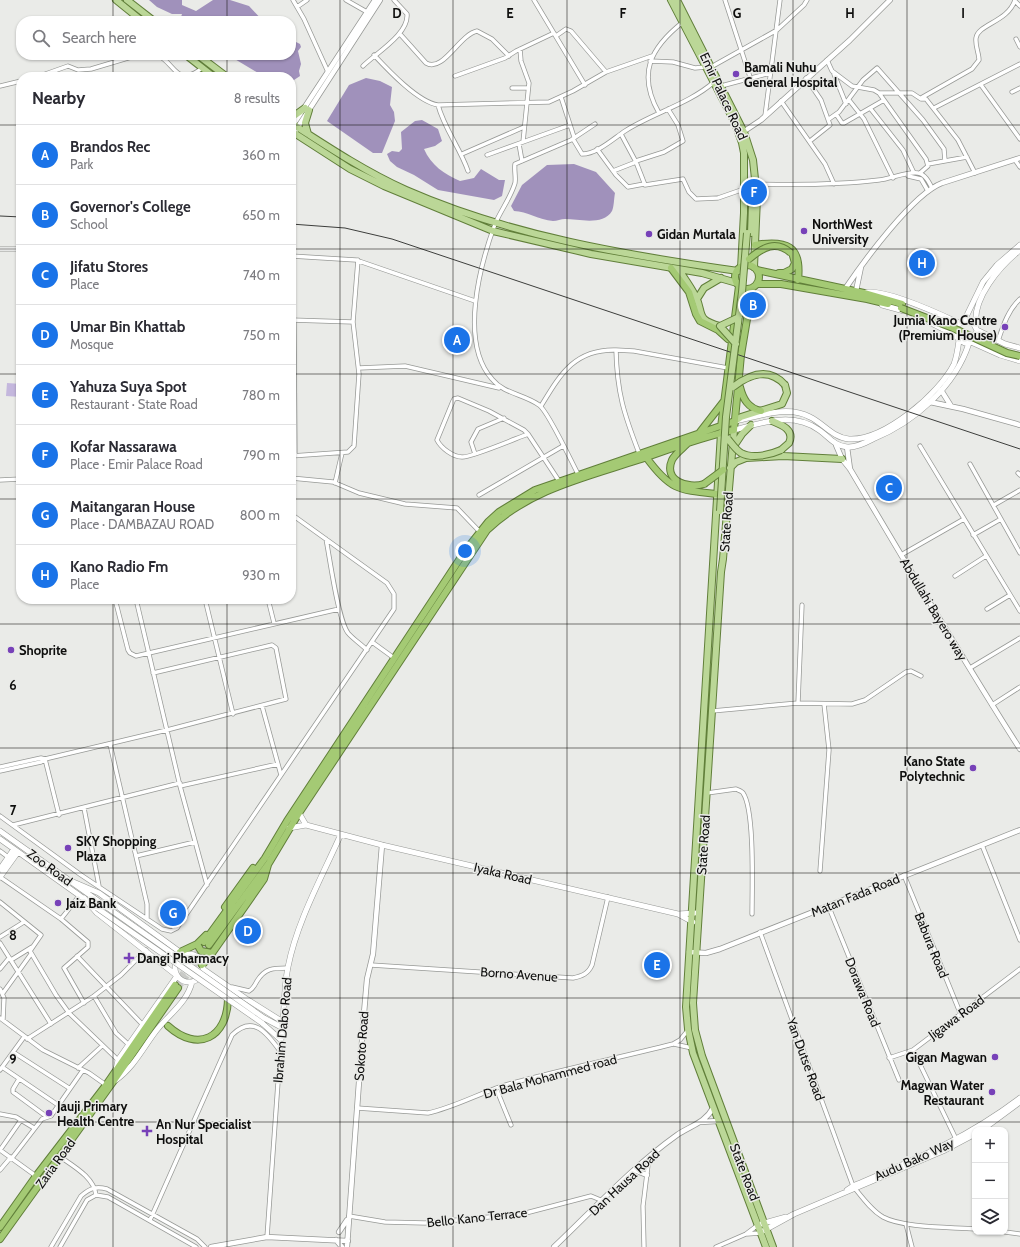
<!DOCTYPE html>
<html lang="en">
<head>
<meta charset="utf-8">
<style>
  body { margin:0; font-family:Cabin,sans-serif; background:#f7f7f7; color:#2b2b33 }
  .controls { position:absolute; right:12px; bottom:12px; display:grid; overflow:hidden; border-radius:8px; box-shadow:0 1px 3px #0004 }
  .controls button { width:36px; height:36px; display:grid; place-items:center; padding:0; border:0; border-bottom:1px solid #e1e1e2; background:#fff; color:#2b2b33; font:20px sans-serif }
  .you { position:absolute; left:465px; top:551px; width:14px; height:14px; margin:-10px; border:3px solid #fff; border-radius:50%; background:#1a73e8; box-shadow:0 0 0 6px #1a73e833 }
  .badge { display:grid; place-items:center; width:26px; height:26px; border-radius:50%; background:#1a73e8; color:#fff; font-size:13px; font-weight:700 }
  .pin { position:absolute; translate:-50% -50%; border:2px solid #fff; box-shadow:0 1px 4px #0006 }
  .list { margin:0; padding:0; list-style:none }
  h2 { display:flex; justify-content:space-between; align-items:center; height:52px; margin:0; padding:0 16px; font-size:17px }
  h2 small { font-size:13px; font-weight:400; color:#7c7c81 }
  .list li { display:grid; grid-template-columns:26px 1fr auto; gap:12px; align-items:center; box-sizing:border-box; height:60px; padding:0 16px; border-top:1px solid #e1e1e2 }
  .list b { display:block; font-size:15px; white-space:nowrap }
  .list p { margin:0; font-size:13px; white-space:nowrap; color:#7c7c81 }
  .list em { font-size:13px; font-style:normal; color:#7c7c81 }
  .icon { flex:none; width:22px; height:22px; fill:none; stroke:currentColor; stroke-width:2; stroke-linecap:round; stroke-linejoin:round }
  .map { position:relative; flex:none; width:1020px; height:1247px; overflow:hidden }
  .search { position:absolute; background:#fff; box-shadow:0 1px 3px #0004; left:16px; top:16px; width:280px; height:44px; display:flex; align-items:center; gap:10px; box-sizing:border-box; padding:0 14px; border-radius:16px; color:#7c7c81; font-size:15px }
  .panel { position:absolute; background:#fff; box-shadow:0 1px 3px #0004; left:16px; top:72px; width:280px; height:532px; border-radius:16px }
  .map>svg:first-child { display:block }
  .green { fill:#c4b7dd }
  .water { fill:#a091bb }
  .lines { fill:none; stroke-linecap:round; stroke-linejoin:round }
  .trunk-tunnel { stroke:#c9cac7; stroke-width:6; stroke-dasharray:6 3; stroke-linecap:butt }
  .minor-casing { stroke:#979996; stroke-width:5 }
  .tertiary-casing { stroke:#979996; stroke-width:6 }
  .secondary-casing { stroke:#979996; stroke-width:6 }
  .primary-casing { stroke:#617f3a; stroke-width:8 }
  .trunk-casing { stroke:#617f3a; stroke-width:8 }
  .minor { stroke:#fff; stroke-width:3.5 }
  .tertiary { stroke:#fff; stroke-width:4.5 }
  .secondary { stroke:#fff; stroke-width:5 }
  .primary { stroke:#bbd797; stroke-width:6 }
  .trunk { stroke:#a4ca74; stroke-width:6 }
  .rail { stroke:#3d3e3c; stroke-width:1 }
  .secondary-bridge-casing { stroke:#979996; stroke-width:6; stroke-linecap:butt }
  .primary-bridge-casing { stroke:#617f3a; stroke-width:8; stroke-linecap:butt }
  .trunk-bridge-casing { stroke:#617f3a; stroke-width:8; stroke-linecap:butt }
  .secondary-bridge { stroke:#fff; stroke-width:5 }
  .primary-bridge { stroke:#bbd797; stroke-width:6 }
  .trunk-bridge { stroke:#a4ca74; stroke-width:6 }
  .grid { fill:none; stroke:#0e0e0d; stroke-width:1; stroke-opacity:0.55 }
  .poi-dot { fill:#7741b8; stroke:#eaebe8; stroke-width:1.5 }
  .labels { text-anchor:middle; stroke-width:3; stroke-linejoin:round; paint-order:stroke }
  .poi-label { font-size:13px; font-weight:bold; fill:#0e0e0d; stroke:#eaebe8; text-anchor:start }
  .street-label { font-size:13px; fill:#0e0e0d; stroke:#eaebe8 }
  .grid-label { font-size:13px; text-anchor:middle; font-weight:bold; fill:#0e0e0d; stroke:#eaebe8; stroke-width:3; stroke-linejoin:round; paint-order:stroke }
</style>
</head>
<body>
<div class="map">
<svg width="1020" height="1247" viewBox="0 0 1020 1247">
  <rect width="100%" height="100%" fill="#eaebe8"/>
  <!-- green -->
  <path class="green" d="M7,383L21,384V397L6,396Z"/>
  <!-- water -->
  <path class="water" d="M149,0H182V5L196,11L213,0H230L249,6L263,21H182L180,20L182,14H172L157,7Z
    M291,37L292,40L300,44L301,47L298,51L301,64L299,71L300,76L291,82V77H265L228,55H291Z
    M366,78L380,81L392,87L390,105L394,112L395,121L382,153H373L327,121L349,85Z
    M422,120L438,129L442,141L435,146L424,149C431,165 444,174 460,181L474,178L481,169L499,180H505L502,196L494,200L438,190L414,175L397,167L390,161L387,154L392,151L399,152L402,149L401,132L415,121Z
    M574,164L596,172L615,193C614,198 614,207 612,211C603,226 579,219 565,219C561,219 557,221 553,221C539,220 527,211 514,211L511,206L522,185L547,165Z"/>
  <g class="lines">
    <!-- trunk-tunnel -->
    <path class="trunk-tunnel" d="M175,985L204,942
      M178,988L209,945"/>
    <!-- minor casing -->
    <g class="minor-casing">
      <path id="minor" d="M293,0L304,19L328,72
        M346,0L367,12
        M534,0L585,85
        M725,0L750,77
        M1015,1L1020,6
        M297,7L307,0
        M400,34L426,63C443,73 459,35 477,31L492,39L509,56
        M556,36L566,29L571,31L606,72
        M1016,39L1020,47
        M157,55C175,62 176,89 202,68
        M374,55C389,71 418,102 438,105L549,102L573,91L606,72L652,56
        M827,60L832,71L852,86L874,90L879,93L926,159L928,166L920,173
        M650,61L673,62L695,68L706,67
        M363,66C376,53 409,34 407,14L394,0
        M711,67L777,30L804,5L807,0
        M834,74L846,104
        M455,76L505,58L516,51L554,33
        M37,77L68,66L78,70L91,69L138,55
        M806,78L821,100L830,125L810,141
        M981,85L1020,139
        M0,86L21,81
        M721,86L770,73
        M512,88H528
        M1012,92L1020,88
        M879,93H912L921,99H926L958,140L975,173
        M561,97L574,137
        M921,98L972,69L979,60C979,53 975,46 976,38C978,24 1008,22 1015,0
        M849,100L864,119L893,178
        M781,101L825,164L834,184
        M438,105C444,128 460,148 468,171
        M870,108L903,150L914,173
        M934,108L1020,64
        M659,113C637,74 650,48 683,22
        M836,114L842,123H844L884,100
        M765,116L780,0
        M829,119L839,112L863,80L877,68L923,120L944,149L945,161
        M621,134L636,162L645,185L683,179L689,192L696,199L718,198L744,189
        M573,139L582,154C597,154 613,139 625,131C653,113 689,104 714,82
        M523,142L570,125
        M519,144L522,161
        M597,149L616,175L628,187L644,184
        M462,154L524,127
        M487,155L523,142L529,83L521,61L520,49
        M1015,160L1020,167
        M636,161L664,152L683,141L678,125L668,109
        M928,164L967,157
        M613,171L636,162
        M908,176L921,179L928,191
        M756,184C797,185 838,185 879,180C890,179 908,171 918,173C925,174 929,182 932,188
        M0,249H21
        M291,256L356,260L475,301
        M291,320L353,322
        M294,320L295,455
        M998,341C1003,326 1008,310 1020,299
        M616,350L634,351L728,368
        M359,368L405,366L499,388
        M541,406C560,375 574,349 616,350C617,393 624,414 639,453
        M528,434C517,438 470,458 462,457C453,457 441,448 437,440L453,401L454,399L458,398L489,411L524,430L528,434L559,481
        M920,446L1020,611
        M475,454L471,442L478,429L504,418
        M291,456L348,452L354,446L359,374L353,322L358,260
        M970,464L1020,553
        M1018,473L1020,475
        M578,474C571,461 548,411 539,405C524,394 504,394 492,379C459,342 480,265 495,224C501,210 511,197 515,183C516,177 514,170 515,164L571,140L595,124
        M291,478L333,482L359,493L405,504L457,508L480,532
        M0,480L21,479
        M335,483L342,453
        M479,495L563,446
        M994,505L1020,490
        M973,535L1001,519
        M326,539C330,559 338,620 348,633C353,639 361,644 367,650
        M901,555L964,519
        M955,576L986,556
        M115,599L128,650L130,653L136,656L339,609
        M136,599L180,786L207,885
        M205,599L233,714
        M268,599L274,623
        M987,609L1010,595
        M372,642L394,658
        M970,668L1020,638
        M798,703L802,605
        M992,705L1020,687
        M262,706L281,775
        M712,711L798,703L852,704L865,700L906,672L911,671L921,676
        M110,744L147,904V919
        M45,759L59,815
        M0,767L41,758L45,759L167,730L286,699L276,648L272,645L153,673
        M0,771L41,762L45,759
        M180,786L278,764
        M707,793L736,789C738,790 742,791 743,793C755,810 752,891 752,914
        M84,808L99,886
        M0,816L81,875L162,929L171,931L177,928L394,609V594L387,583L291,514
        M13,825L180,783
        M982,845L1020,940
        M0,851L8,857
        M136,856L195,842
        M820,871L829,750L824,704
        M904,875L961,1015
        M0,877L61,919L88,942V947L64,968L84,1003
        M0,902L41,935L30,951L56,995L69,1013L118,1060
        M828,905L899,1080
        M61,919L79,896
        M760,932L853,1186C862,1197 871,1210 883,1217C903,1228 951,1227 975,1229
        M0,937L24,922
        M0,943L51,1024
        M77,956L142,1024
        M11,960L32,947
        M371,965L573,978C582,976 588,974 592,965L608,897
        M0,969L9,958
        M232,987L249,991C253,989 255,985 257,981C265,968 273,968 288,968
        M0,989L4,998L3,1020
        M3,993L31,954
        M94,996L116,1033L128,1044
        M0,1018L43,1050L89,1073L106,1085
        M27,1039L94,996L121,975L146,950
        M674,1044L692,1048
        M913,1050L956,1139
        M13,1052L69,1088
        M889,1058L913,1050L1020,969
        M2,1067L58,1105
        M78,1068L102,1046
        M0,1070L24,1037
        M19,1079L13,1089V1092L47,1117
        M496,1088L511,1125
        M357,1108L428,1113C456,1107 481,1092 509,1084C563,1069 618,1058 673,1044L680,1040L688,1030
        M0,1114L16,1117L34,1128
        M0,1150L36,1176
        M0,1150L21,1120
        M59,1156C73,1166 94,1177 96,1195
        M12,1158L42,1119L51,1116L83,1070
        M0,1170L11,1157
        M349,1216L385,1222L425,1223L522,1214L591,1196L603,1201
        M150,1220L232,1035C253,1014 267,1033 280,1051
        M906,1224L912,1247
        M1005,1232L1020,1234
        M747,1234L760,1233
        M267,1237L281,1040
        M51,1247L81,1196C90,1188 96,1186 107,1189L197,1239L205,1247
        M60,1247L87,1200L96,1195L108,1197L196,1247
        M644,1247L643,1206L649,1157
        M716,1247L746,1234L758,1225"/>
    </g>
    <!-- tertiary casing -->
    <g class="tertiary-casing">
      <path id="tertiary" d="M291,128L375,0
        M296,130L380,0
        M743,132L761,120L850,40L890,0
        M845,289C864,261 913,194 942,183L1020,158
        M856,291L861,267
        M941,390L951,406
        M930,402L963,409L1020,425
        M836,445L842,459L850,469C906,563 961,657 1020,749
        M847,447L850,469
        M689,952L706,953L720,949L1020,830
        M701,1122L718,1121
        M634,1170L647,1175
        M339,1232L347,1220
        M336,1240L342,1247
        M211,1247L267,1237L348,1241
        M347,1247L364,1013L367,979L373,954L382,845
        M554,1247C594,1209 632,1167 677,1135C690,1126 705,1123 713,1108"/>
    </g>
    <!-- secondary casing -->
    <g class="secondary-casing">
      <path id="secondary" d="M864,293C881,287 942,315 959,323
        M882,305L904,311
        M964,321L983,282L997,265L1020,245
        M929,322L955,335L959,340L965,343L974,340L977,330L973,323L964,321L957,325L955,335
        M976,326C972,298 1000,266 1020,250
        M977,330L1005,344L1020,348
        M971,342L1000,355L1020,361
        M736,421C760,416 787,405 810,417C823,423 833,438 849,439C884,441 939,394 954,364C957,356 958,348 959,340
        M734,430C761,423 793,411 819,430C828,436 834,446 847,447C855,448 865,443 873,439C914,422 955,387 969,343
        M299,813L306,825
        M289,828L306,825L382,845L678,914L693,922
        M0,831L101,903
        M0,839L97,908
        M0,869L14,849
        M0,877L18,852
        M71,881L99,893L184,955
        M84,898L97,913L176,975
        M678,914L695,913
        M175 968a14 14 0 1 1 28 0a14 14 0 1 1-28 0Z
        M203,969L245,998L283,1022
        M264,1018L283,1028
        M262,1023L281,1040
        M281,1040C285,1016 283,991 288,967C297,921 322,877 341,834
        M116,1069L118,1060L177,976
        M116,1080C134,1067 143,1048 156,1031C169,1014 187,1003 192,982
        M982,1130L1020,1102
        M847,1190L853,1186C914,1160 966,1139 1020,1098
        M761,1224L786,1217
        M763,1231L794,1214L943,1151L975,1134"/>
    </g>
    <!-- primary casing -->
    <g class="primary-casing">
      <path id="primary" d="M116,0L142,21
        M127,0L154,21
        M671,0L735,123L742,143L744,153V213L741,268
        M677,0L744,132L753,160L757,198L754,267
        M186,55L214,77
        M198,55L227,77
        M291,118L305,108
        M291,123C328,147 366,172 406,190C511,236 625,255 738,271
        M291,131L350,169L384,186L493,231L591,254L702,273L737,283
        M308,134L305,123L309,110
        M751,233L752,205
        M679,270C685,279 691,287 696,297C704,314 695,319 720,326
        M697,299L704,288L721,278
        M735,421L741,417L782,404L787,393L785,385
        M772,421C782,425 795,430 789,443L781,450
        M734,430L723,559L721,572L693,1003L695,1030L702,1056L773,1247
        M721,433L686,1007L688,1029L693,1053L766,1247
        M734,446L742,434L751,425
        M730,468L736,462L746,458L783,456L842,459"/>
    </g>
    <!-- trunk casing -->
    <g class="trunk-casing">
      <path id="trunk" d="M755,245C786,240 802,245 798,280
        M735 277a12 12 0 1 1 24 0a12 12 0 1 1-24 0Z
        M671,268L689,292L696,314L700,321L718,330L728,339
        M757,270L864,293L902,304
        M779,273H784L792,269L795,263L793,256
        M757,284H781L867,299L888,304
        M740,387C743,399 748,408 761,411
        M721,427L739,286
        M700,432L724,401
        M687,444C682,449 675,454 672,460C663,481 688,489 704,484
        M646,457C670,490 678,490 717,494
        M225,907L253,868
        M204,942L265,858L287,821L465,551L488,522L499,512L535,490L735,421
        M197,944L201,951L212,953
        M209,945L269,863L299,813L487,530C529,490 583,478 638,460C670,449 701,437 734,430L741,355L752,289
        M180,952L197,944L206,935
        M202,965L208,959L264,879L268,865
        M168,1026C198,1053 227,1038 228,999
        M0,1227L36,1176L106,1085L175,985
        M0,1239L113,1082L178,988"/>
    </g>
    <!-- minor -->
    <use href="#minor" class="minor"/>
    <!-- tertiary -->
    <use href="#tertiary" class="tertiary"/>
    <!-- secondary -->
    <use href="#secondary" class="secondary"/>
    <!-- primary -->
    <use href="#primary" class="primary"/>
    <!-- trunk -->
    <use href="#trunk" class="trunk"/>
    <!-- rail -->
    <path class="rail" d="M0,216L21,217
      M291,224L345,228L392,239L1020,449"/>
    <!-- secondary-bridge casing -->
    <g class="secondary-bridge-casing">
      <path id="secondary-bridge" d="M101,903L264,1018
        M97,908L262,1023"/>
    </g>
    <!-- primary-bridge casing -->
    <g class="primary-bridge-casing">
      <path id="primary-bridge" d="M736,344L720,326L739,317
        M733,387C750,374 769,367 785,385
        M728,439C732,444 736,450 741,453C752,459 770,455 781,450
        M720,511L726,417L742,292L747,233"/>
    </g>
    <!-- trunk-bridge casing -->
    <g class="trunk-bridge-casing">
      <path id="trunk-bridge" d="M749,259C763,247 776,240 791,253
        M901,308L953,328L1007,353L1020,356
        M704,484L723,470"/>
    </g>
    <!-- secondary-bridge -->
    <use href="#secondary-bridge" class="secondary-bridge"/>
    <!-- primary-bridge -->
    <use href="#primary-bridge" class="primary-bridge"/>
    <!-- trunk-bridge -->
    <use href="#trunk-bridge" class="trunk-bridge"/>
  </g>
  <!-- grid -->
  <path class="grid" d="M113,0V21M227,0V21M340,0V1247M453,0V1247M567,0V1247M680,0V1247M793,0V1247M907,0V1247M113,55V77M227,55V77M0,125H21M291,125H1020M0,249H21M291,249H1020M0,374H21M291,374H1020M0,499H21M291,499H1020M113,599V1247M227,599V1247M0,624H1020M0,748H1020M0,873H1020M0,998H1020M0,1122H1020"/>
  <!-- markers -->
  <g class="poi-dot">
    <circle cx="736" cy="74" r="4"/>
    <circle cx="804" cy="231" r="4"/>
    <circle cx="649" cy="234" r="4"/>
    <circle cx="1005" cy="327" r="4"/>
    <circle cx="11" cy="650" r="4"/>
    <circle cx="973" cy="768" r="4"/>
    <circle cx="68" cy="848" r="4"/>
    <circle cx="58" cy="903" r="4"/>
    <path d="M127 952h4v4h4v4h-4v4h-4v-4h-4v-4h4z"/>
    <circle cx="995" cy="1057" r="4"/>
    <circle cx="992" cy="1092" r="4"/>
    <circle cx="49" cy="1113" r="4"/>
    <path d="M145 1125h4v4h4v4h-4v4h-4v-4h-4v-4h4z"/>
  </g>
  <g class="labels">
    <!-- poi labels -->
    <g class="poi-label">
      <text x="744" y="72">Bamali Nuhu<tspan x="744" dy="15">General Hospital</tspan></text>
      <text x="812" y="229">NorthWest<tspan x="812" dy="15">University</tspan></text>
      <text x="657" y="239">Gidan Murtala</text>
      <text x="997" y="325" text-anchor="end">Jumia Kano Centre<tspan x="997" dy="15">(Premium House)</tspan></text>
      <text x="19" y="655">Shoprite</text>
      <text x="965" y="766" text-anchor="end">Kano State<tspan x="965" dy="15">Polytechnic</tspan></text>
      <text x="76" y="846">SKY Shopping<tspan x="76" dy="15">Plaza</tspan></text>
      <text x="66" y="908">Jaiz Bank</text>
      <text x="137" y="963">Dangi Pharmacy</text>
      <text x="987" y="1062" text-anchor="end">Gigan Magwan</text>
      <text x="984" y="1090" text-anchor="end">Magwan Water<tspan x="984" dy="15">Restaurant</tspan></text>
      <text x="57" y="1111">Jauji Primary<tspan x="57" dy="15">Health Centre</tspan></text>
      <text x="156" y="1129">An Nur Specialist<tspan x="156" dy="15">Hospital</tspan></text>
    </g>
    <!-- street labels -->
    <g class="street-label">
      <text transform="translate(724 96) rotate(65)" y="5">Emir Palace Road</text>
      <text transform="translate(726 522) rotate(-86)" y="5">State Road</text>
      <text transform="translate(934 609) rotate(59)" y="5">Abdullahi Bayero way</text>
      <text transform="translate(703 845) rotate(-86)" y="5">State Road</text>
      <text transform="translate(50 867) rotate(36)" y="5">Zoo Road</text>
      <text transform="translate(503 873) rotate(13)" y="5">Iyaka Road</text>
      <text transform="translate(855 895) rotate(-22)" y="5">Matan Fada Road</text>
      <text transform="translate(932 945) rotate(68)" y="5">Babura Road</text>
      <text transform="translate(519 974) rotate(4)" y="5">Borno Avenue</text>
      <text transform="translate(863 992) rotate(68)" y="5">Dorawa Road</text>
      <text transform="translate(956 1017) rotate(-36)" y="5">Jigawa Road</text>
      <text transform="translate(282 1030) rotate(-85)" y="5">Ibrahim Dabo Road</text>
      <text transform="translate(361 1046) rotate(-86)" y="5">Sokoto Road</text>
      <text transform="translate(806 1059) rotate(70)" y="5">Yan Dutse Road</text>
      <text transform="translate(550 1076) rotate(-15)" y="5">Dr Bala Mohammed road</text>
      <text transform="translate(914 1159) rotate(-24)" y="5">Audu Bako Way</text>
      <text transform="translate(55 1163) rotate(-54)" y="5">Zaria Road</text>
      <text transform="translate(745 1172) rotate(69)" y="5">State Road</text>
      <text transform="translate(624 1182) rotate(-43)" y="5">Dan Hausa Road</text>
      <text transform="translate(477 1217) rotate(-6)" y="5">Bello Kano Terrace</text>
    </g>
  </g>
  <g class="grid-label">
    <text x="397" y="18">D</text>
    <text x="510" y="18">E</text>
    <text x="623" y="18">F</text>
    <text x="737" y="18">G</text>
    <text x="850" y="18">H</text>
    <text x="963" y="18">I</text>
    <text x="13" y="690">6</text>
    <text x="13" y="815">7</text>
    <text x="13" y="940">8</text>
    <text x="13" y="1064">9</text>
  </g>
</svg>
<div class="controls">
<button>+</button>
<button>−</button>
<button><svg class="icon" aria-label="layers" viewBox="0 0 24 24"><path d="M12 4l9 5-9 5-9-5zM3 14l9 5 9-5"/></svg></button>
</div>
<div class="you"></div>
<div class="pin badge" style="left:457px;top:340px">A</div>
<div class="pin badge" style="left:753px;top:305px">B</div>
<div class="pin badge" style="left:889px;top:488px">C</div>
<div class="pin badge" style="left:248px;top:931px">D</div>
<div class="pin badge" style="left:657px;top:965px">E</div>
<div class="pin badge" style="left:754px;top:192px">F</div>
<div class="pin badge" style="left:173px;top:913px">G</div>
<div class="pin badge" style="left:922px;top:263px">H</div>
<div class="search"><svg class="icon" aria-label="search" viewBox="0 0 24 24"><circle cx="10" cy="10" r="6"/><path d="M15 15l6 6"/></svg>Search here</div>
<section class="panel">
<h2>Nearby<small>8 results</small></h2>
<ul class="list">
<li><span class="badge">A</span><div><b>Brandos Rec</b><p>Park</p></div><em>360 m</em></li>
<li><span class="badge">B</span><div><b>Governor's College</b><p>School</p></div><em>650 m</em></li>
<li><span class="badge">C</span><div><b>Jifatu Stores</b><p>Place</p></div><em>740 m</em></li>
<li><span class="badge">D</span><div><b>Umar Bin Khattab</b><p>Mosque</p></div><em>750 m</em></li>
<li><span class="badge">E</span><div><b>Yahuza Suya Spot</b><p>Restaurant · State Road</p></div><em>780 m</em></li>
<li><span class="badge">F</span><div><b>Kofar Nassarawa</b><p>Place · Emir Palace Road</p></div><em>790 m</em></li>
<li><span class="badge">G</span><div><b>Maitangaran House</b><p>Place · DAMBAZAU ROAD</p></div><em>800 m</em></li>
<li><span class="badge">H</span><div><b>Kano Radio Fm</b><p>Place</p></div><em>930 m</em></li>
</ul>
</section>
</div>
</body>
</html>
